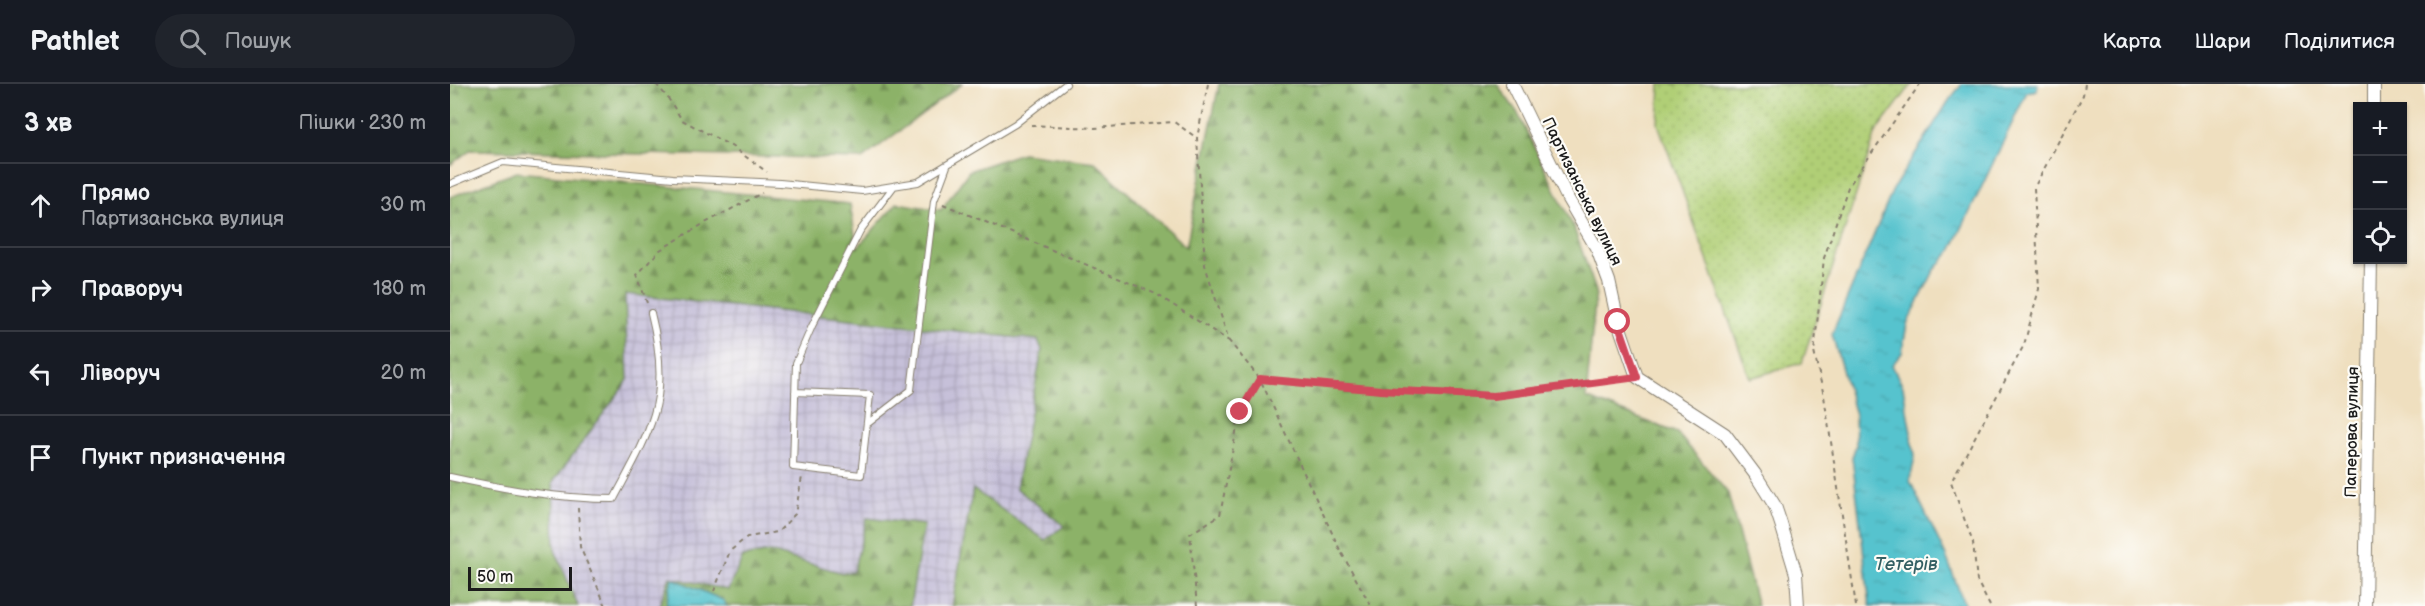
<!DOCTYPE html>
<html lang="uk">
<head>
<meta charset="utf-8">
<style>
  body { margin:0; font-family:"Balsamiq Sans",sans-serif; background:#20242c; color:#f1f3f6 }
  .controls { position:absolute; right:18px; top:18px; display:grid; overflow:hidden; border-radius:0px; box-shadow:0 2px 4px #0004 }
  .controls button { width:54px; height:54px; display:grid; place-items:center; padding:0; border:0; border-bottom:2px solid #363941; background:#171b24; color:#f1f3f6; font:30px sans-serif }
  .scale { position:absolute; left:18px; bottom:15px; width:104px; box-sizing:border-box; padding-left:6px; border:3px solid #1c1c1c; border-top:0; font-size:16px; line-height:21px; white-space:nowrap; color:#1c1c1c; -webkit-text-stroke:4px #fdfcf7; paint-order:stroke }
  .stop { position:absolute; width:18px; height:18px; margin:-14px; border:4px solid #d1495b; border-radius:50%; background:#fff }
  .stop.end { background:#d1495b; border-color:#fff; box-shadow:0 2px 6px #0008 }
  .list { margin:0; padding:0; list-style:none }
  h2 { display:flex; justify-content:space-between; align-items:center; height:78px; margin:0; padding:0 24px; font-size:26px }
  h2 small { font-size:20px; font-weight:400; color:#9ea1a6 }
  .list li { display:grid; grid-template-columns:39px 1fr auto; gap:18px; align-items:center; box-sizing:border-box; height:84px; padding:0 24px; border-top:2px solid #363941 }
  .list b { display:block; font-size:22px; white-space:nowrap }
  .list p { margin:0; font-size:20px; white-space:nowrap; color:#9ea1a6 }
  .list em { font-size:20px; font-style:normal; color:#9ea1a6 }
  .icon { flex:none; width:33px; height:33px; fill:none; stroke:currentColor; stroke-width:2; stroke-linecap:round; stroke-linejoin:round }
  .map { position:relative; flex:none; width:1975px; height:522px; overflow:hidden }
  header { display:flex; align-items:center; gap:36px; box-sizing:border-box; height:84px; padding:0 30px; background:#171b24; border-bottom:2px solid #363941 }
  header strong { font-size:28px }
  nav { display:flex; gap:33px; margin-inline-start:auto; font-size:21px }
  .search { width:420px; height:54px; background:#20242c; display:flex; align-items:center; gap:15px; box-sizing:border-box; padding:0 21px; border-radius:33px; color:#9ea1a6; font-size:22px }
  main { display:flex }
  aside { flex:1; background:#171b24 }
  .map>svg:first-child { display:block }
  .industrial { fill:url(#industrial-grid) }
  .forest { fill:url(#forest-firs); stroke:#546742; stroke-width:1.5 }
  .garden { fill:url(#garden-dots); stroke:#667649; stroke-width:1.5 }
  .water { fill:url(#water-ripples); stroke:#397075; stroke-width:1.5 }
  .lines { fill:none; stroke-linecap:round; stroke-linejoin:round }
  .service-casing { stroke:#867e6e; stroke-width:8 }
  .minor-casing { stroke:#867e6e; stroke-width:14 }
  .path { stroke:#867e6e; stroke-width:2; stroke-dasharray:4.5 4.5; stroke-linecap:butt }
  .service { stroke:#fff; stroke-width:6 }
  .minor { stroke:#fff; stroke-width:12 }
  .route { stroke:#d1495b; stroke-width:8 }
  .labels { text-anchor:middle; stroke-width:4.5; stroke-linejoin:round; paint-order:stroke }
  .street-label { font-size:16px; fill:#1c1c1c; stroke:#fdfcf7 }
  .water-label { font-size:18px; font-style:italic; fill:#335f63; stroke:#fdfcf7 }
</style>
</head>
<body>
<header>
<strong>Pathlet</strong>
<div class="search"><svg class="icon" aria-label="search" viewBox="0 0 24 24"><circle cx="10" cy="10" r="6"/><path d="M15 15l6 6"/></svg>Пошук</div>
<nav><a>Карта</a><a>Шари</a><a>Поділитися</a></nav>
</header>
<main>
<aside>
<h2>3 хв<small>Пішки · 230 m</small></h2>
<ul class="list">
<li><svg class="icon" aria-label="ahead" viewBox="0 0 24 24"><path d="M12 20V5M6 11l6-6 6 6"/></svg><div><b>Прямо</b><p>Партизанська вулиця</p></div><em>30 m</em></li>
<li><svg class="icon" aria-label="right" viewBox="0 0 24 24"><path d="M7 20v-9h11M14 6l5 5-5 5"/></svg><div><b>Праворуч</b></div><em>180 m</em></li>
<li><svg class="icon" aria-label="left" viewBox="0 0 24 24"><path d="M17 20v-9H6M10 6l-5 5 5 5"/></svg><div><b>Ліворуч</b></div><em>20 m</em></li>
<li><svg class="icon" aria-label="arrive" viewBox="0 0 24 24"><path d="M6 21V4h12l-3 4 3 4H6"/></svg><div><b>Пункт призначення</b></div></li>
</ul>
</aside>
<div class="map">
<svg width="1975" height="522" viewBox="0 0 1975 522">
  <defs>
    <pattern id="industrial-grid" width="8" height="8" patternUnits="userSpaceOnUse" patternTransform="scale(1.5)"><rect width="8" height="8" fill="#c6c0d9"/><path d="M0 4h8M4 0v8" fill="none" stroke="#aaa4ba"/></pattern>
    <pattern id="forest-firs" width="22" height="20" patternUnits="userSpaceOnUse" patternTransform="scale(1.5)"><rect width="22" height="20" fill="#8cb267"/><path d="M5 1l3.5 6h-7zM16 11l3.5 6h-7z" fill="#729054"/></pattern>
    <pattern id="garden-dots" width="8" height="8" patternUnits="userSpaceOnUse" patternTransform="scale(1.5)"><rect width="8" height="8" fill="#b0cf76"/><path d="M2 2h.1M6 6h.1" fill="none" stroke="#97b166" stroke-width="1.8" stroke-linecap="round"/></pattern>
    <pattern id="water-ripples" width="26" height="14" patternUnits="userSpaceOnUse" patternTransform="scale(1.5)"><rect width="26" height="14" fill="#56c3ce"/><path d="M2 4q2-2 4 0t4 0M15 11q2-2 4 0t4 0" fill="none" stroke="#4aa7b0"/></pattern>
  </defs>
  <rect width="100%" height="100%" fill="#fdfcf7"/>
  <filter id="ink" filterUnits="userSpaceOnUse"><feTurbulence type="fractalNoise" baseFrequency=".0167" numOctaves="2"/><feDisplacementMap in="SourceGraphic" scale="12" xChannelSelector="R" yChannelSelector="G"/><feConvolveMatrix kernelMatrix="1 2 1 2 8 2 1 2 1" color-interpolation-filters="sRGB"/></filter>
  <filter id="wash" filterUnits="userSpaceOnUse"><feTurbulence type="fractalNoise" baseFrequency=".008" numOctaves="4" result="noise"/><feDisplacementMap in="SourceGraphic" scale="24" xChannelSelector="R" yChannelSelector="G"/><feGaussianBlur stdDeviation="1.35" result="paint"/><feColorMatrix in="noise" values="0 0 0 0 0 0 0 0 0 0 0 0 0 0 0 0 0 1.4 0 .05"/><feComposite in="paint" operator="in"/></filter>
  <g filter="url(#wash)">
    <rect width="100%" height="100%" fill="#efdfbf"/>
    <!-- industrial -->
    <path class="industrial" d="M175,210L588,256L592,266L615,442L595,456L523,405L501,522H460L474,441L417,435L403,488L392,489L320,468L293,473L278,506L220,493L209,522H128L105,466L103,398L178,296Z"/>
    <!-- forest -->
    <path class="forest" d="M0,0H512L412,75L20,66L0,81Z
      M769,0H1047L1067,28L1124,144L1146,207L1136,314L1227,349L1278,409L1307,522H502L523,405L595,456L614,442L566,404L592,266L588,256L175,210L178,296L103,398L105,466L128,522H0V113L67,88L400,120L407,164L447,119L491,126L519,87L572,69L645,78L736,163Z
      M417,434L474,441L460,522H277L273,516L222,494L216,522H209L220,493L278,506L293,473L320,468L392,489L403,488Z"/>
    <!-- garden -->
    <path class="garden" d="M1210,0H1462L1426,48L1352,279L1300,294L1208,40Z"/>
    <!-- water -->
    <path class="water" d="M1512,0H1588L1587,6L1577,8L1501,167L1484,187L1457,240L1452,269L1442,281L1453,303L1465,372L1460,397L1496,472L1515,522H1420L1402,373L1406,362L1405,331L1382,250L1444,103L1500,15Z
      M222,494L273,516L277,522H216Z"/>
  </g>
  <g filter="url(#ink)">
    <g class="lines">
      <!-- service casing -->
      <g class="service-casing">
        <path id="service" d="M0,100L53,78L223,94L330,99L412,107L468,98L565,40L616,0
          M345,308L420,311L411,391L343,383L346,279L362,242L410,147L444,102
          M417,340L461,306L484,117L497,82
          M0,393C55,405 108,415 164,415C178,388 195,360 204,330C214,298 209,261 201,229"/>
      </g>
      <!-- minor casing -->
      <g class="minor-casing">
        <path id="minor" d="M1062,0L1118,115L1147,165L1159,197L1168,238L1187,293L1275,350L1305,390L1325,422L1331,440L1346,490L1348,522
          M1924,22V0
          M1915,522L1921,176"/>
      </g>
      <!-- path -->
      <path class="path" d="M206,0L218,14L232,36L281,62L317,88
        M758,0L747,54L755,181L779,257L810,295L890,466L921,522
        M581,41L644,44L724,38L747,54
        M493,120L706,210L779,257
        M197,219L187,191L210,166L255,139L312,109
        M810,295L931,306L1044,312L1175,295
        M128,424L130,463L156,522
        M264,507L280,467L297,453L328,448L345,430L352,393
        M747,522L740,450L770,431L790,328L810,295
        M1406,522L1374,312L1364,268L1374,174L1398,103L1470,0
        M1540,522L1527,497L1523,459L1501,398L1574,261L1589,205L1584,104L1633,11L1635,0"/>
      <!-- service -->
      <use href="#service" class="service"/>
      <!-- minor -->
      <use href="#minor" class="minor"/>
    </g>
  </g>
  <g class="lines" filter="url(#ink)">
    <!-- route -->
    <path class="route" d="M790,328L810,295L931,306L1044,312L1187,293L1168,238"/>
  </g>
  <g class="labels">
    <!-- street labels -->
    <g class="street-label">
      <text transform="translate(1133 107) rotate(64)" y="6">Партизанська вулиця</text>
      <text transform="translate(1901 348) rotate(-89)" y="6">Паперова вулиця</text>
    </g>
    <!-- water labels -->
    <g class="water-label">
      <text x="1456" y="486">Тетерів</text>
    </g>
  </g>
</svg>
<div class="controls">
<button>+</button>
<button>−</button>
<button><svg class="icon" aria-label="locate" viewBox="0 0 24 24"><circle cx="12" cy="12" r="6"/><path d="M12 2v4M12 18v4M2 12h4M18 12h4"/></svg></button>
</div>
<div class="scale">50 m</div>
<div class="stop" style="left:1168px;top:238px"></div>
<div class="stop end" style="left:790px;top:328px"></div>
</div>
</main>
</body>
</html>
